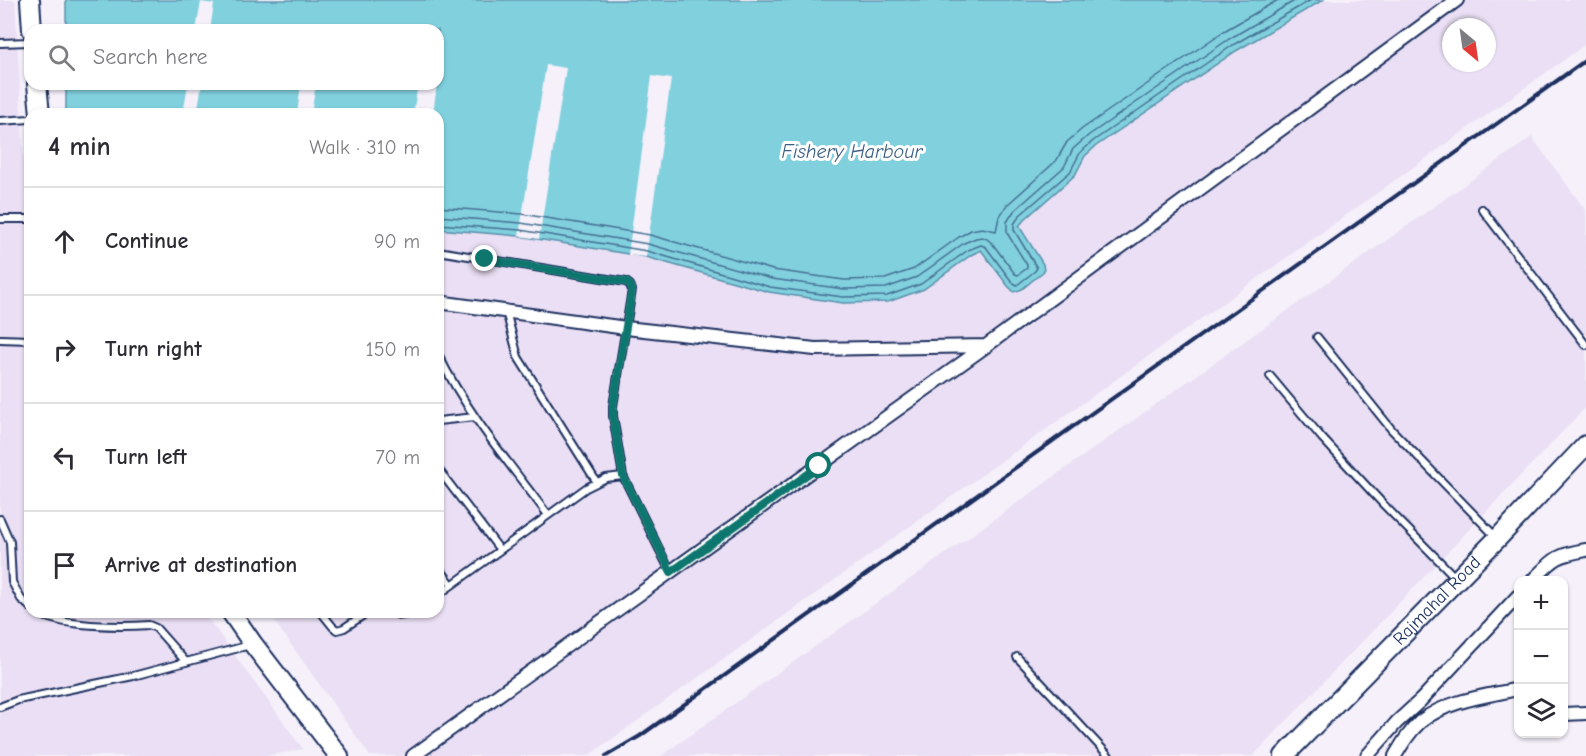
<!DOCTYPE html>
<html lang="en">
<head>
<meta charset="utf-8">
<style>
  body { margin:0; font-family:"Comic Neue",sans-serif; background:#f7f7f7; color:#2b2b33 }
  .controls { position:absolute; right:18px; bottom:18px; display:grid; overflow:hidden; border-radius:12px; box-shadow:0 2px 4px #0004 }
  .controls button { width:54px; height:54px; display:grid; place-items:center; padding:0; border:0; border-bottom:2px solid #e1e1e2; background:#fff; color:#2b2b33; font:30px sans-serif }
  .compass { position:absolute; left:1442px; top:18px; width:54px; height:54px; border-radius:50%; background:#fff; box-shadow:0 2px 4px #0004; rotate:151deg }
  .stop { position:absolute; width:18px; height:18px; margin:-14px; border:4px solid #0f766e; border-radius:50%; background:#fff }
  .stop.end { background:#0f766e; border-color:#fff; box-shadow:0 2px 6px #0008 }
  .list { margin:0; padding:0; list-style:none }
  h2 { display:flex; justify-content:space-between; align-items:center; height:78px; margin:0; padding:0 24px; font-size:26px }
  h2 small { font-size:20px; font-weight:400; color:#7c7c81 }
  .list li { display:grid; grid-template-columns:39px 1fr auto; gap:18px; align-items:center; box-sizing:border-box; height:108px; padding:0 24px; border-top:2px solid #e1e1e2 }
  .list b { display:block; font-size:22px; white-space:nowrap }
  .list em { font-size:20px; font-style:normal; color:#7c7c81 }
  .icon { flex:none; width:33px; height:33px; fill:none; stroke:currentColor; stroke-width:2; stroke-linecap:round; stroke-linejoin:round }
  .map { position:relative; flex:none; width:1586px; height:756px; overflow:hidden }
  .search { position:absolute; background:#fff; box-shadow:0 2px 4px #0004; left:24px; top:24px; width:420px; height:66px; display:flex; align-items:center; gap:15px; box-sizing:border-box; padding:0 21px; border-radius:18px; color:#7c7c81; font-size:22px }
  .panel { position:absolute; background:#fff; box-shadow:0 2px 4px #0004; left:24px; top:108px; width:420px; height:510px; border-radius:18px }
  .map>svg:first-child { display:block }
  .built { fill:#eadff4; fill-rule:evenodd }
  .water { fill:#81d0de; stroke:#5890ab; stroke-width:1.5 }
  .pier { fill:#f5f0fa }
  .lines { fill:none; stroke-linecap:round; stroke-linejoin:round }
  .shore { stroke:#446f91; stroke-width:1.5 }
  .lane-casing { stroke:#1b2f5e; stroke-width:10 }
  .street-casing { stroke:#1b2f5e; stroke-width:16 }
  .primary-casing { stroke:#1b2f5e; stroke-width:22 }
  .lane { stroke:#fff; stroke-width:6 }
  .street { stroke:#fff; stroke-width:12 }
  .primary { stroke:#fff; stroke-width:18 }
  .rail { stroke:#1b2f5e; stroke-width:4 }
  .route { stroke:#0f766e; stroke-width:8 }
  .labels { text-anchor:middle; stroke-width:6; stroke-linejoin:round; paint-order:stroke }
  .street-label { font-size:18px; fill:#1b2f5e; stroke:#fff }
  .water-label { font-size:20px; font-style:italic; fill:#3a5f84; stroke:#fff }
</style>
</head>
<body>
<div class="map">
<svg width="1586" height="756" viewBox="0 0 1586 756">
  <rect width="100%" height="100%" fill="#f5f0fa"/>
  <filter id="ink" filterUnits="userSpaceOnUse"><feTurbulence type="fractalNoise" baseFrequency=".0167" numOctaves="2"/><feDisplacementMap in="SourceGraphic" scale="12" xChannelSelector="R" yChannelSelector="G"/><feConvolveMatrix kernelMatrix="1 2 1 2 8 2 1 2 1" color-interpolation-filters="sRGB"/></filter>
  <g filter="url(#ink)">
    <!-- built -->
    <path class="built" d="M0,0H15L30,275V612H203L303,749L266,756H0Z
      M1323,0H1586V44L588,756H370L268,612H438V229L519,236L646,257L769,292L843,303L888,302L924,289L971,255L981,250L1008,286L1014,292L1022,289L1044,271L1019,227L1024,219L1075,175L1084,157L1096,146L1236,51ZM1451,27H1487V63H1451Z
      M1532,137L1586,211V407L1253,756H661Z"/>
    <!-- water -->
    <path class="water" d="M66,0H1323L1236,51L1096,146L1085,156L1075,175L1025,219L1019,226L1043,264L1044,271L1022,289L1014,292L1008,286L981,250L971,255L924,289L888,302L843,303L769,292L646,257L519,236L438,229V114H66V84H438V30H66Z"/>
    <!-- pier -->
    <path class="pier" d="M201,2L214,4L210,30H196Z
      M546,65L566,68L539,239L519,236Z
      M652,76L671,79L646,257L628,255Z
      M188,84H202L197,114H183Z
      M301,84H316L311,114H297Z
      M418,84H437L433,114H413Z"/>
    <g class="lines">
      <!-- shore -->
      <path class="shore" d="M438,207L522,214L650,235L773,270L844,280L885,279L914,269L959,237L971,230L982,228L996,231L999,217L1007,205L1056,161L1067,142L1082,129L1224,31L1278,0
        M438,216L521,223L648,244L772,279L844,289L886,288L917,277L964,243L976,238L982,237L987,239L992,243L1015,274L1018,275L1027,268V265L1007,233V222L1014,211L1064,167L1073,149L1089,135L1229,39L1296,0
        M438,224L520,230L647,251L770,287L843,297L887,296L921,284L968,250L981,245L986,247L1012,282L1017,285L1035,271L1037,268L1014,230V224L1020,215L1070,172L1080,153L1093,141L1233,45L1311,0"/>
      <!-- lane casing -->
      <g class="lane-casing">
        <path id="lane" d="M0,43L30,42
          M0,121L30,119
          M1482,209L1586,345
          M0,219H30
          M438,251L626,282L630,285L632,290L613,406V416L623,476L670,571
          M506,311L518,357L596,481
          M1317,337L1392,430L1495,536
          M0,339L30,340
          M438,354C466,412 509,463 548,515
          M1270,376L1322,438L1384,505L1455,577
          M438,421L475,417
          M438,469L500,550
          M0,519L10,542L12,582L21,599L30,607
          M438,566L452,585
          M438,595L586,488L606,478L623,476
          M37,612C57,627 123,627 149,625L156,628L186,662
          M321,612L333,627L337,630L344,628L368,612
          M393,612C400,617 404,616 411,612
          M1017,657L1109,756
          M0,707L18,700L133,676L250,645"/>
      </g>
      <!-- street casing -->
      <g class="street-casing">
        <path id="street" d="M438,302L626,328L815,349L986,346
          M1533,580C1554,559 1556,555 1586,550
          M1564,714L1586,713
          M413,756L986,346L1457,0
          M1367,756L1397,722L1421,700L1518,596
          M1395,756C1402,744 1409,732 1420,722C1447,700 1486,696 1518,689"/>
      </g>
      <!-- primary casing -->
      <g class="primary-casing">
        <g id="primary">
          <path d="M30,0L32,30"/>
          <path d="M37,84L40,114"/>
          <path d="M231,612L253,644L339,756"/>
          <path id="s1" d="M1284,756L1498,538L1586,445"/>
        </g>
      </g>
      <!-- lane -->
      <use href="#lane" class="lane"/>
      <!-- street -->
      <use href="#street" class="street"/>
      <!-- primary -->
      <use href="#primary" class="primary"/>
      <!-- rail -->
      <path class="rail" d="M606,756L640,736L1586,60"/>
    </g>
  </g>
  <g class="lines" filter="url(#ink)">
    <!-- route -->
    <path class="route" d="M485,259L626,282L630,285L632,290L613,406V416L623,476L671,572L819,466"/>
  </g>
  <g class="labels">
    <!-- street labels -->
    <g class="street-label">
      <text dy="6" stroke="none"><textPath href="#s1" startOffset="218">Rajmahal Road</textPath></text>
    </g>
    <!-- water labels -->
    <g class="water-label">
      <text x="852" y="158">Fishery Harbour</text>
    </g>
  </g>
</svg>
<div class="controls">
<button>+</button>
<button>−</button>
<button><svg class="icon" aria-label="layers" viewBox="0 0 24 24"><path d="M12 4l9 5-9 5-9-5zM3 14l9 5 9-5"/></svg></button>
</div>
<svg class="compass" viewBox="-18 -18 36 36"><path d="M0-13l5 13h-10z" fill="#e53935"/><path d="M0 13l5-13h-10z" fill="#7c7c81"/></svg>
<div class="stop" style="left:819px;top:466px"></div>
<div class="stop end" style="left:485px;top:259px"></div>
<div class="search"><svg class="icon" aria-label="search" viewBox="0 0 24 24"><circle cx="10" cy="10" r="6"/><path d="M15 15l6 6"/></svg>Search here</div>
<section class="panel">
<h2>4 min<small>Walk · 310 m</small></h2>
<ul class="list">
<li><svg class="icon" aria-label="ahead" viewBox="0 0 24 24"><path d="M12 20V5M6 11l6-6 6 6"/></svg><div><b>Continue</b></div><em>90 m</em></li>
<li><svg class="icon" aria-label="right" viewBox="0 0 24 24"><path d="M7 20v-9h11M14 6l5 5-5 5"/></svg><div><b>Turn right</b></div><em>150 m</em></li>
<li><svg class="icon" aria-label="left" viewBox="0 0 24 24"><path d="M17 20v-9H6M10 6l-5 5 5 5"/></svg><div><b>Turn left</b></div><em>70 m</em></li>
<li><svg class="icon" aria-label="arrive" viewBox="0 0 24 24"><path d="M6 21V4h12l-3 4 3 4H6"/></svg><div><b>Arrive at destination</b></div></li>
</ul>
</section>
</div>
</body>
</html>
